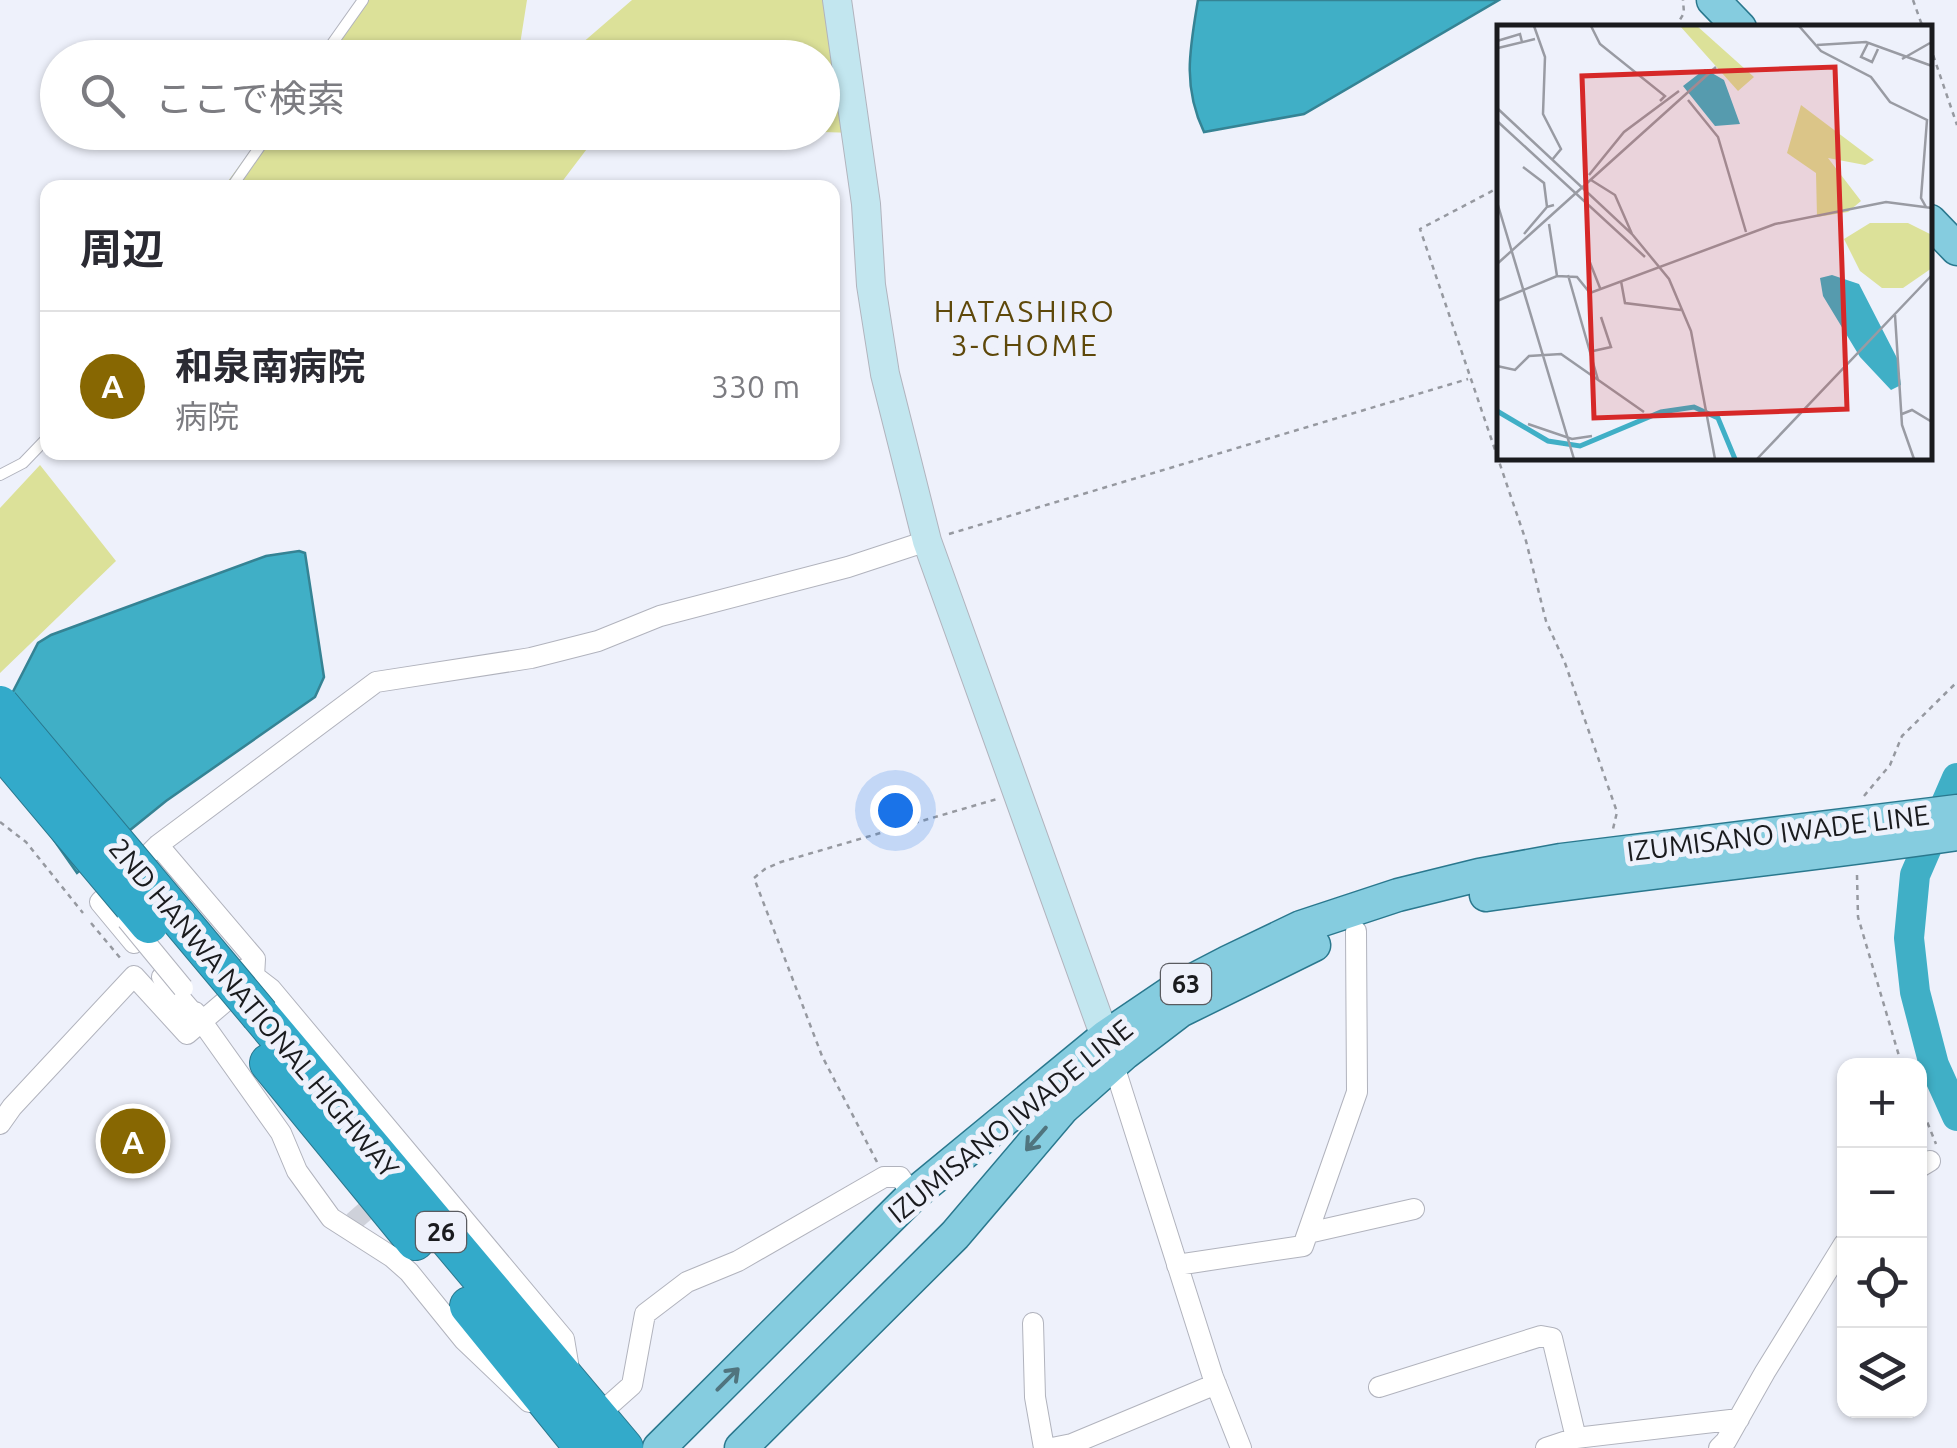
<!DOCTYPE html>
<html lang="ja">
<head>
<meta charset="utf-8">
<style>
  body { margin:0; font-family:Ubuntu,"Noto Sans JP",sans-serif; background:#f2f2f3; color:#2b2b33 }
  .controls { position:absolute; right:30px; bottom:30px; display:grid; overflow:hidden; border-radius:20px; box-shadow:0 2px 8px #0004 }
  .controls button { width:90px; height:90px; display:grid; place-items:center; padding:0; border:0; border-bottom:2px solid #e1e1e2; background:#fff; color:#2b2b33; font:50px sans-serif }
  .you { position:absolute; left:895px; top:810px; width:35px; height:35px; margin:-25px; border:8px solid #fff; border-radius:50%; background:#1a73e8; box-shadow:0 0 0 15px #1a73e833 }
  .badge { display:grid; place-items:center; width:65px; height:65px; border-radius:50%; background:#876702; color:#fff; font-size:32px; font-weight:700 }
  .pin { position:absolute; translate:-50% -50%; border:5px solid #fff; box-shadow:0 2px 10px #0006 }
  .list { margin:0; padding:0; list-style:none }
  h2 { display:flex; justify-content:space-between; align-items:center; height:130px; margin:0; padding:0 40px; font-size:42px }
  h2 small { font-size:32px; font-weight:400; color:#7c7c81 }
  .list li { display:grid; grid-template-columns:65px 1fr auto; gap:30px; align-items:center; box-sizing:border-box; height:150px; padding:0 40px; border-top:2px solid #e1e1e2 }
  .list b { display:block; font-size:38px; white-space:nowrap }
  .list p { margin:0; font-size:32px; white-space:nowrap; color:#7c7c81 }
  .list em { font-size:32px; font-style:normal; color:#7c7c81 }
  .icon { flex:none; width:55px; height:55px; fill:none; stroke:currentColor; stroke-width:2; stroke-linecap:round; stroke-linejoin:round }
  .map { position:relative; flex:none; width:1957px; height:1448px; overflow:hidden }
  .search { position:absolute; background:#fff; box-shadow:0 2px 8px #0004; left:40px; top:40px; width:800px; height:110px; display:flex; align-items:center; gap:25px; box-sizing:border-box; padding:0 35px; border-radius:55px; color:#7c7c81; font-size:38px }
  .panel { position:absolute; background:#fff; box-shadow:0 2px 8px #0004; left:40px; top:180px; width:800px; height:280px; border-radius:20px }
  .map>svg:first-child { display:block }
  .green { fill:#dce199 }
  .water { fill:#40afc6; stroke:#358394; stroke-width:2.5 }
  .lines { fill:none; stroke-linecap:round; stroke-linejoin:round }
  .river { stroke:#40afc6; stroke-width:30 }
  .street-tunnel { stroke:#ced1da; stroke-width:20; stroke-dasharray:20 10; stroke-linecap:butt }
  .lane-casing { stroke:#b1b3bd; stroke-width:12 }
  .street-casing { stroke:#b1b3bd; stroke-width:22 }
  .secondary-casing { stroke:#b1b3bd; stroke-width:30 }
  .primary-casing { stroke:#2a788e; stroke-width:35 }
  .highway-casing { stroke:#2a788e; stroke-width:40 }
  .path { stroke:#9699a0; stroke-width:2.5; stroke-dasharray:5 5; stroke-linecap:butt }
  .lane { stroke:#fff; stroke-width:10 }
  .street { stroke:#fff; stroke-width:20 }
  .secondary { stroke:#c2e6ef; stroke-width:28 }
  .primary { stroke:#85ccdf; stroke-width:32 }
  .highway { stroke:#33aaca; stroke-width:38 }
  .street-bridge-casing { stroke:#b1b3bd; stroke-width:22; stroke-linecap:butt }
  .highway-bridge-casing { stroke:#2a788e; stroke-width:40; stroke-linecap:butt }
  .street-bridge { stroke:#fff; stroke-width:20 }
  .highway-bridge { stroke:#33aaca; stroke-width:38 }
  .oneway { stroke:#50747e }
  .labels { text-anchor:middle; stroke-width:10; stroke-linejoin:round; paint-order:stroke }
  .shield { fill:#eef1fb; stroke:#5a5b60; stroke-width:2.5 }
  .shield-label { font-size:25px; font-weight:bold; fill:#1a1b1e }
  .street-label { font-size:28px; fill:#1a1b1e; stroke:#eef1fb }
  .neighbourhood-label { font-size:30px; letter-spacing:2.5px; fill:#5e480a; stroke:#eef1fb }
  .inset-river { fill:none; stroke:#40afc6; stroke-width:5 }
  .inset-road { fill:none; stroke:#999ba3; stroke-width:2.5 }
  .view { fill:#d62828; fill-opacity:0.15; stroke:#d62828; stroke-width:5 }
  .inset-edge { fill:none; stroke:#1a1b1e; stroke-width:5 }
</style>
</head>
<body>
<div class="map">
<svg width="1957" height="1448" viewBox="0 0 1957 1448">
  <rect width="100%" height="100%" fill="#eef1fb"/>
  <!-- green -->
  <path class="green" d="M358,0H527L518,57L317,58Z
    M632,0H836L855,133L823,132L822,58H524L566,57Z
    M263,133H599L558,187L223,188Z
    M40,465L116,561L0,673V508Z"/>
  <!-- water -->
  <path class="water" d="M1198,0H1499L1304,114L1204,132C1182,86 1190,48 1198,0Z
    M299,551L305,553L324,677L315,697L166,801L77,873L0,763V717L38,643L51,635L266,556Z"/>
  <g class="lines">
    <!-- river -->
    <path class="river" d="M1957,778L1915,875L1909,938L1915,992L1934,1065L1957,1116"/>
    <!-- street-tunnel -->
    <path class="street-tunnel" d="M353,1222L385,1194"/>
    <!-- lane casing -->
    <g class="lane-casing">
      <path id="lane" d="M322,58L363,0
        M231,188L270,132
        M0,475L23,463L48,437"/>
    </g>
    <!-- street casing -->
    <g class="street-casing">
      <path id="street" d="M158,845L376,682L531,658L598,641L660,616L848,567L927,541
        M123,879L100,902L134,943
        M245,969L271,989L564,1339L570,1375
        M162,977L200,1021
        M195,1012L281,1133L297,1171L331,1218L392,1257L409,1272L464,1340L529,1402
        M1111,1056L1213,1377L1241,1448
        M0,1124L12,1107L134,976L187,1034L254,977L255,959L158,845L151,852
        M1920,1167L1930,1161
        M1308,1233L1414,1209
        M1177,1265L1303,1246L1357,1092L1356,931
        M1033,1323L1035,1397L1044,1448
        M1379,1387L1541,1336L1552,1338L1576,1438
        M596,1417L632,1385L645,1314L687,1282L738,1261L884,1177H900L913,1195
        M1052,1448L1072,1444L1216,1384
        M1546,1448L1576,1438L1739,1419
        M1719,1448L1726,1441L1765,1372L1844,1244"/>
    </g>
    <!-- secondary casing -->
    <g class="secondary-casing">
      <path id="secondary" d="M837,0L866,204L871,285L885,374L927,541L1105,1037"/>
    </g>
    <!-- primary casing -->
    <g class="primary-casing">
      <path id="primary" d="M1713,0L1740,28
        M1930,221L1957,249
        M1486,895C1642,872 1800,857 1957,834
        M659,1448L913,1195L1105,1037L1176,989L1228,962L1301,927L1398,895L1479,875L1561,860L1957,811
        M741,1448L955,1235L1063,1108L1125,1053L1180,1011L1314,945"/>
    </g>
    <!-- highway casing -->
    <g class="highway-casing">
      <path id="highway" d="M260,1015L624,1448
        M269,1063L415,1241
        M469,1306L584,1448"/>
    </g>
    <!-- path -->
    <path class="path" d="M1913,0L1923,28
      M1675,28L1684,13L1683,0
      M1930,46L1957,125
      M1500,184L1494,190L1420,229L1526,541L1546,621L1565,663L1617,812L1613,829
      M949,534L1468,379
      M1864,796L1890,765L1902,736L1957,682
      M0,822L26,842L83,913
      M1857,875L1858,917L1902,1066
      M91,923L121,959
      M1920,1104L1936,1144
      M877,1162L822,1056L754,878L765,869L781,862L997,799"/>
    <!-- lane -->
    <use href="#lane" class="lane"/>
    <!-- street -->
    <use href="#street" class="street"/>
    <!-- secondary -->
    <use href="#secondary" class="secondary"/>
    <!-- primary -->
    <use href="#primary" class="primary"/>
    <!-- highway -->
    <use href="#highway" class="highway"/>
    <!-- street-bridge casing -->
    <g class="street-bridge-casing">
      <path id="street-bridge" d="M127,920L183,988"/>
    </g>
    <!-- highway-bridge casing -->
    <g class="highway-bridge-casing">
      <path id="highway-bridge" d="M0,705L260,1015
        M0,747L149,924"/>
    </g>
    <!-- street-bridge -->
    <use href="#street-bridge" class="street-bridge"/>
    <!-- highway-bridge -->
    <use href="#highway-bridge" class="highway-bridge"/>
  </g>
  <!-- one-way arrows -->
  <defs><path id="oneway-shaft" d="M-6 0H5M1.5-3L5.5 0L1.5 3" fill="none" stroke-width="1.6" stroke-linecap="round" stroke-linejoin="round" transform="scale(2.5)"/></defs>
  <g class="oneway">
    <use href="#oneway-shaft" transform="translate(1036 1139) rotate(131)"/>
    <use href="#oneway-shaft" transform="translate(728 1379) rotate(-45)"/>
  </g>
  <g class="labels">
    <!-- shield labels -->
    <g class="shield">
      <rect x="1161" y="964" width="50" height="40" rx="8"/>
      <rect x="416" y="1212" width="50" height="40" rx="8"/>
    </g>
    <g class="shield-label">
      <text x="1186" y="993">63</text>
      <text x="441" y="1241">26</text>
    </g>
    <!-- street labels -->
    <g class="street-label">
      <text transform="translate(1778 833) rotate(-7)" y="10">IZUMISANO IWADE LINE</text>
      <text transform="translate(254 1008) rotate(50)" y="10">2ND HANWA NATIONAL HIGHWAY</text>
      <text transform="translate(1010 1121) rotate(-39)" y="10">IZUMISANO IWADE LINE</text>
    </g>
    <!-- neighbourhood labels -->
    <g class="neighbourhood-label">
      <text x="1025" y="322">HATASHIRO<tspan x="1025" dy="34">3-CHOME</tspan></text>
    </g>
  </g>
  <!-- overview -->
  <g transform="translate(1497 25)">
    <rect width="435" height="435" fill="#eef1fb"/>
    <path d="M183,1H200L257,52L241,66ZM304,80L377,135L368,140L331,133L364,176L351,187L320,192L319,148L290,128ZM373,198H411L435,210V243L406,263H385L363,246L347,214Z" fill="#dce199"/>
    <path d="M208,44L227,55L243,99L218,101L186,61ZM335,250L362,259L400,333L404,360L394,365L363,332L326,271L323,253Z" fill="#40afc6"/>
    <path class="inset-river" d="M0,386L51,416L83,421L164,387L197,382L221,393L238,434"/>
    <path class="inset-road" d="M37,1L48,32L46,89L64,124L55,135M94,1L103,19L168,71L163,76M302,1L324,26L374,52L393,77L430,95L424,173L429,182M0,16L23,9L25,17M371,18L364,32L375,37L381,24M320,20L369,17L435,41M1,23L38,14M405,34L433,18M191,75L221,112L249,207M0,83L135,209L172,254L194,306L218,434M0,96L148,232M26,142L47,158L50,182L57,180M92,150L127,107L182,66M94,155L118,170L135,209M0,177L77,434M52,199L60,251M27,209L50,182M90,230L103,263M0,239L219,42M71,250L101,355M124,256L128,278L184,285M0,276L60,251L80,252L93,268L278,199L389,177L435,183M398,290L405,400L417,434M96,326L114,322L104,292M0,341L18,345L32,331L64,329L147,387M405,389L415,385L435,397M31,399L75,414L95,411M260,434L435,250"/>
    <path class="view" d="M338,42L350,384L97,393L85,51Z"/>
    <rect width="435" height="435" class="inset-edge"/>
  </g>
</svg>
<div class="controls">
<button>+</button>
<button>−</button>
<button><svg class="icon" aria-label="locate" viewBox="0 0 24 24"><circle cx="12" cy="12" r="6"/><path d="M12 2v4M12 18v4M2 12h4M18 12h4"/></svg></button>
<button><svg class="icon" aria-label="layers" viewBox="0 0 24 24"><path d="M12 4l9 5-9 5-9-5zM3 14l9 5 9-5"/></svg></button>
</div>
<div class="you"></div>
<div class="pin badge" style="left:133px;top:1141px">A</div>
<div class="search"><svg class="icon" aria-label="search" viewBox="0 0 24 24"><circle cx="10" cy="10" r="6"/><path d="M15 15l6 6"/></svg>ここで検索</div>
<section class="panel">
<h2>周辺<small></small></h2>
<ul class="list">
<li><span class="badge">A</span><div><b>和泉南病院</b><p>病院</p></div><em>330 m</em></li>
</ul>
</section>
</div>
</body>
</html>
